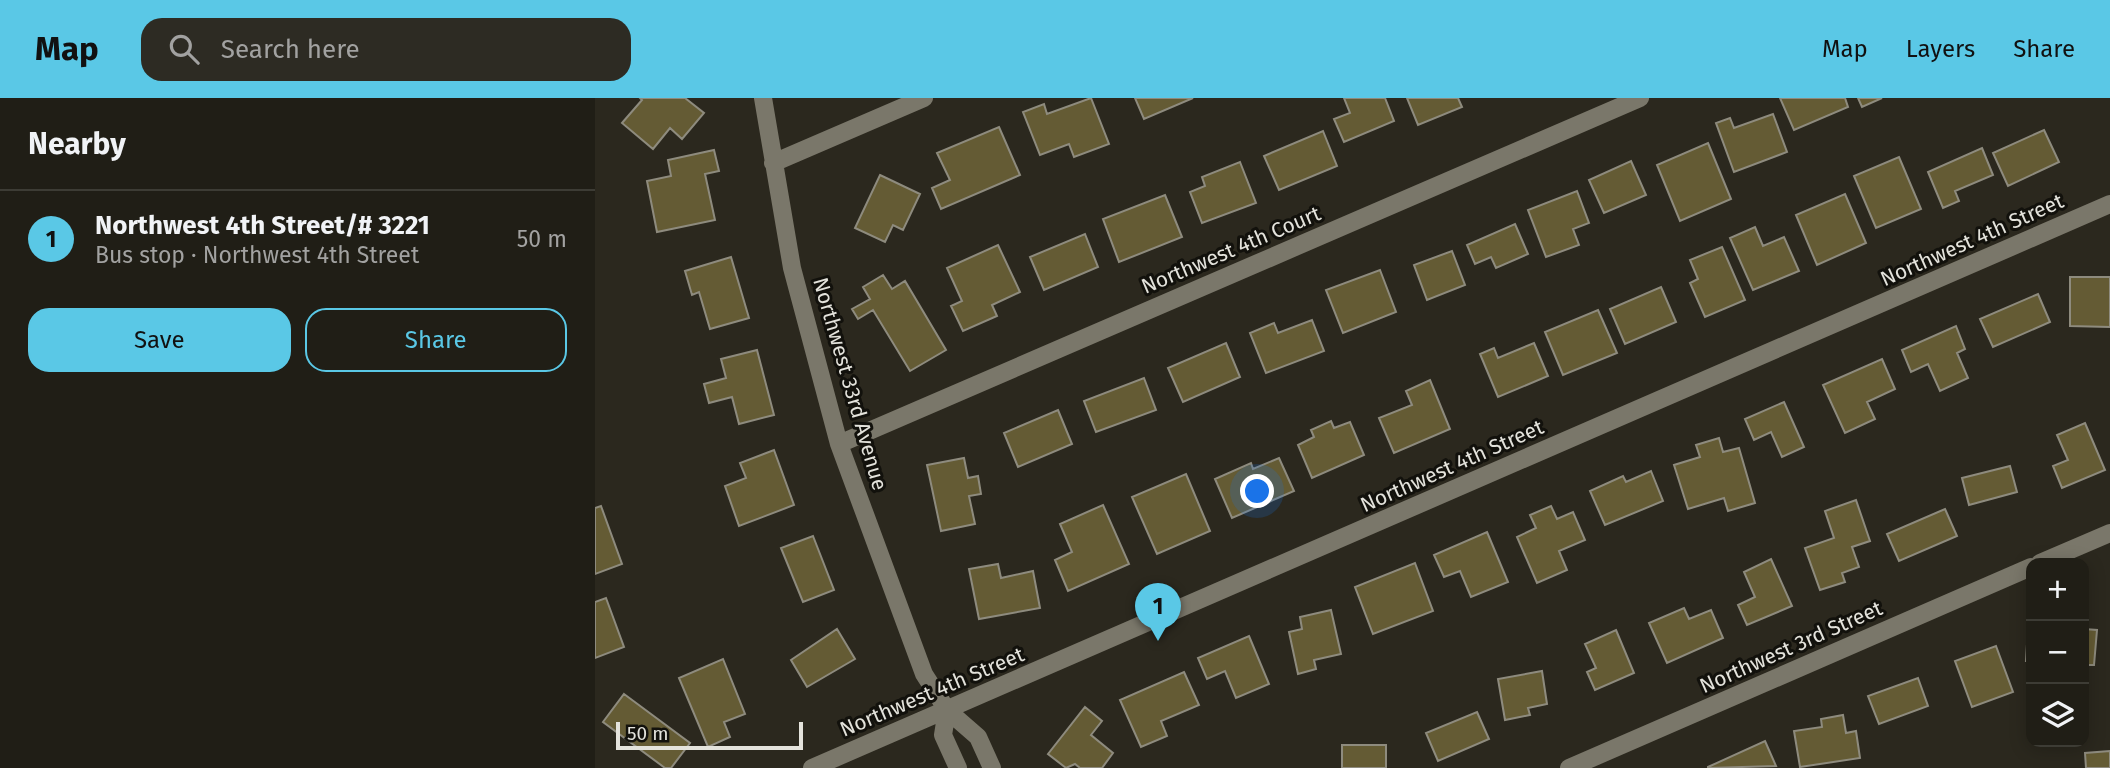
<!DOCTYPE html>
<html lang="en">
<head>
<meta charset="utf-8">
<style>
  body { margin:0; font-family:"Fira Sans",sans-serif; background:#2d2b23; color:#f1f3f6 }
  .controls { position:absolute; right:21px; bottom:21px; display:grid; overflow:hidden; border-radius:14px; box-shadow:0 4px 18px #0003 }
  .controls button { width:63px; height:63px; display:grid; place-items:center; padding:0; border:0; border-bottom:2px solid #3d3c35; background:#201e16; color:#f1f3f6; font:35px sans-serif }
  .scale { position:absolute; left:21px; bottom:18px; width:187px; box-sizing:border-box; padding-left:7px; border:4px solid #e4e3dc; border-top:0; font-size:19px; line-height:24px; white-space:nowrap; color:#e4e3dc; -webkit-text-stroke:5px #12110c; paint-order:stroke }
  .you { position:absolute; left:663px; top:394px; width:24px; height:24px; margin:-18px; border:5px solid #fff; border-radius:50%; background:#1a73e8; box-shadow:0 0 0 10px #1a73e833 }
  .badge { display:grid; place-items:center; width:46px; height:46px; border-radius:50%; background:#5ac8e6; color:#111; font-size:23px; font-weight:700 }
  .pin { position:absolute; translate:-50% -58px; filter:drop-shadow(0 2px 4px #0008) }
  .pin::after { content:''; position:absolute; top:37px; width:24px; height:21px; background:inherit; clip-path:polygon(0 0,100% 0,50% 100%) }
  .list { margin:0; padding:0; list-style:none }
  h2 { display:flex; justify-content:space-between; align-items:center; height:91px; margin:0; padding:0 28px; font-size:30px }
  h2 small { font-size:23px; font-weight:400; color:#a2a2a1 }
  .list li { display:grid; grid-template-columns:46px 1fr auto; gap:21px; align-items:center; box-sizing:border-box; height:98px; padding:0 28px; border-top:2px solid #3d3c35 }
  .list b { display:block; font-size:26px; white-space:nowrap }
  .list p { margin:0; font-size:23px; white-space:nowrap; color:#a2a2a1 }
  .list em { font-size:23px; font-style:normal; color:#a2a2a1 }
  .actions { display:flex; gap:14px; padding:21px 28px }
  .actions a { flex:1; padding:16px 0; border:2px solid #5ac8e6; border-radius:21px; text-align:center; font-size:24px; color:#5ac8e6 }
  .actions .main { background:#5ac8e6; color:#111 }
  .icon { flex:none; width:38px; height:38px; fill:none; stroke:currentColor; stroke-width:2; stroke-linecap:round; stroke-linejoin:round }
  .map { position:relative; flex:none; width:1515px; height:670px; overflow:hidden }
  header { display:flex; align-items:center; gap:42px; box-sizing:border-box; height:98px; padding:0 35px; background:#5ac8e6; color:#111 }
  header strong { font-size:33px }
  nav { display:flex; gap:38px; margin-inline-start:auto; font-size:24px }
  .search { width:490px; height:63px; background:#2d2b23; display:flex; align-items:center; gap:18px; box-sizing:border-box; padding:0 24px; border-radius:21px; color:#a2a2a1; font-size:26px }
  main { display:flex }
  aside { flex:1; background:#201e16 }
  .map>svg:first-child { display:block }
  .building { fill:#645b34; stroke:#8e8b7e; stroke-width:2 }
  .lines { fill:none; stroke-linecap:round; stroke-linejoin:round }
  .minor { stroke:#7a776a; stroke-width:18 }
  .labels { text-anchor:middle; stroke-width:6; stroke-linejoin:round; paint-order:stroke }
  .street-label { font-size:21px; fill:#e4e3dc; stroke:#12110c }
</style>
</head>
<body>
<header>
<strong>Map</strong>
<div class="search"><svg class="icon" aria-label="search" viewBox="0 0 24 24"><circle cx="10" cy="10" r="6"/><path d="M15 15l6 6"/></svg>Search here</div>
<nav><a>Map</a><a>Layers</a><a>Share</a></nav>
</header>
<main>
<aside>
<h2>Nearby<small></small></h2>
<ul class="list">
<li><span class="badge">1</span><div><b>Northwest 4th Street/# 3221</b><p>Bus stop · Northwest 4th Street</p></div><em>50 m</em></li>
</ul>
<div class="actions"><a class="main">Save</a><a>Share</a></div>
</aside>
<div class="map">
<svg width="1515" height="670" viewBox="0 0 1515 670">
  <rect width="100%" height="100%" fill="#2b281e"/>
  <!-- building -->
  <path class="building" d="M45,0H90L109,15L87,41L75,30L58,51L27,25L47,2Z
    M496,0L514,46L479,59L474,46L445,57L428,14L449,6L452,16Z
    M540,0H598L549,21Z
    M749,0H790L799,23L749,44L739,21L755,15Z
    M812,0H863L867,9L823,27Z
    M1185,0H1250L1253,9L1199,32Z
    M1263,0H1287L1267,9Z
    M1178,16L1192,54L1139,74L1121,25L1135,20L1139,30Z
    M404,29L425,77L346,111L337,90L355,82L342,55Z
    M1449,32L1464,64L1413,88L1398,55Z
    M728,33L742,68L684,92L669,58Z
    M1113,45L1136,101L1085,123L1062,67Z
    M1387,50L1398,77L1360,93L1364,103L1348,110L1333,74Z
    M119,52L124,73L110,76L120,122L62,134L52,83L76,78L73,62Z
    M1304,59L1326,111L1281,130L1259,78Z
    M1036,63L1051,97L1009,115L994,82Z
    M645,64L661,105L607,125L595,94L610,88L607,79Z
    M285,77L325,96L308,132L298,127L290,144L260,130Z
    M982,93L994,125L978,131L984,147L951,159L933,112Z
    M1250,96L1271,145L1222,167L1201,117Z
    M570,97L587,139L524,164L508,121Z
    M920,126L933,156L901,170L896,159L880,166L872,147Z
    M1160,129L1168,148L1189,139L1204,173L1158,192L1135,140Z
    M490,136L503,169L449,192L435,159Z
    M403,147L425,194L397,207L402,218L368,233L356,208L367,203L352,170Z
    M1127,149L1150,202L1110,219L1095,185L1103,181L1095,162Z
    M857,153L870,187L832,202L819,167Z
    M136,159L154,220L115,231L104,194L97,197L90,173Z
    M785,172L801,214L748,235L731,192Z
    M288,177L297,191L310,183L351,252L315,273L278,212L263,221L257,211L275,201L268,189Z
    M1475,179H1515V229L1475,228Z
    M1066,189L1081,224L1030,246L1015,211Z
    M1443,196L1455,224L1398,249L1385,221Z
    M1003,212L1022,255L968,277L950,234Z
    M717,222L729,253L671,275L655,235L679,225L683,235Z
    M1361,228L1370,251L1362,255L1373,280L1345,293L1333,266L1316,274L1307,252Z
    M631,245L645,279L588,304L573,270Z
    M939,245L953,278L903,299L885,256L899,250L903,260Z
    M162,252L179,317L144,326L137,299L114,305L109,286L131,280L126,261Z
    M1287,261L1300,291L1272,304L1280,321L1250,335L1228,287Z
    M549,280L561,312L501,334L489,303Z
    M835,282L855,331L799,355L784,320L817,307L811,293Z
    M1189,304L1209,349L1187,359L1176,334L1159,342L1150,321Z
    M463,312L477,346L423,369L409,335Z
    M736,323L739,330L755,324L769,357L717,380L703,347L719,339L716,332Z
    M1490,325L1510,372L1467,390L1458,368L1473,362L1462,337Z
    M1124,340L1128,354L1144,350L1160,405L1133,413L1129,400L1093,411L1079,367L1105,359L1101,347Z
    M179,352L199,407L144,428L130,388L151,380L145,365Z
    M369,360L373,380L383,378L386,396L374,398L380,426L346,433L332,367Z
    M684,360L699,393L637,420L620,381L656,365L658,371Z
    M1415,368L1422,394L1374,407L1367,380Z
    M1056,373L1068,403L1010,427L995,393L1028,378L1031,384Z
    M591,376L615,433L562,456L537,399Z
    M1261,402L1275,443L1257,449L1264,469L1247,475L1250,484L1225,492L1210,450L1239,440L1230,413Z
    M508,407L534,466L473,493L460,462L477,454L465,426Z
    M6,408L27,466L0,476V410Z
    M956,408L962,421L978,414L990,442L964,453L972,472L942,485L922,439L941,430L935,417Z
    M1350,411L1362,438L1304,463L1292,436Z
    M892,434L913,484L876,499L865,473L849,479L839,457Z
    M218,438L239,492L208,504L186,450Z
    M1176,461L1197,508L1152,527L1143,507L1160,499L1149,474Z
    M820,465L838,513L778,536L760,489Z
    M403,466L406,480L438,473L445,510L384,521L374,471Z
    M11,500L29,549L0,560V504Z
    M1089,510L1094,521L1116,512L1128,540L1072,565L1054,525Z
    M736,512L746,556L719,562L721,571L703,576L694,534L707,531L705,519Z
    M1433,529H1436V563H1431Z
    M242,531L260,561L212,589L196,562Z
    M1489,531L1502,532L1499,567H1489Z
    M1021,532L1039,575L1000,592L992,574L1001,570L990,546Z
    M654,538L674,586L641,600L630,573L612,581L603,560Z
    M1401,548L1418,594L1377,609L1360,563Z
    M128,561L150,616L129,624L135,639L113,649L84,580Z
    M947,573L952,606L933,610L935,617L910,622L903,581Z
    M589,574L604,607L566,623L572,638L546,649L525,602Z
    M1323,580L1333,608L1284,626L1273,598Z
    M29,596L95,645L76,670H70L8,624Z
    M490,609L507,623L496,637L518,655L507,670H485L480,666L471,670L453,656Z
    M882,614L894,641L843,663L831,635Z
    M1248,617L1251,635L1261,633L1265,660L1205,669L1199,633L1227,629L1226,621Z
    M1170,643L1181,668L1113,670V669Z
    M747,647H791V670H747Z
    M1515,653V670H1491L1490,655Z"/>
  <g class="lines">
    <!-- minor -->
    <path class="minor" d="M168,0L197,170L244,346L329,576L352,612L383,639L397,670
      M178,65L329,0
      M244,346L1045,0
      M1445,465L1515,435
      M352,612L348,637L363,670
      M217,670L1515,106
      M974,670L1436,469"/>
  </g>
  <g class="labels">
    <!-- street labels -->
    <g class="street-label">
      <text transform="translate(1377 142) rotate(-24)" y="7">Northwest 4th Street</text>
      <text transform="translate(636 152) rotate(-23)" y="7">Northwest 4th Court</text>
      <text transform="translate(255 286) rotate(74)" y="7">Northwest 33rd Avenue</text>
      <text transform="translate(857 368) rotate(-24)" y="7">Northwest 4th Street</text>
      <text transform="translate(1196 549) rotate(-24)" y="7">Northwest 3rd Street</text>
      <text transform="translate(337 594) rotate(-23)" y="7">Northwest 4th Street</text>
    </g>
  </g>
</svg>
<div class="controls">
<button>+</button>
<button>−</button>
<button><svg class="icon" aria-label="layers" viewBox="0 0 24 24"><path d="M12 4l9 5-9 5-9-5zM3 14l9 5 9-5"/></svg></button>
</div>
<div class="scale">50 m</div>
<div class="you"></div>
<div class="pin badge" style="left:563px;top:543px">1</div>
</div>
</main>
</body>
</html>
